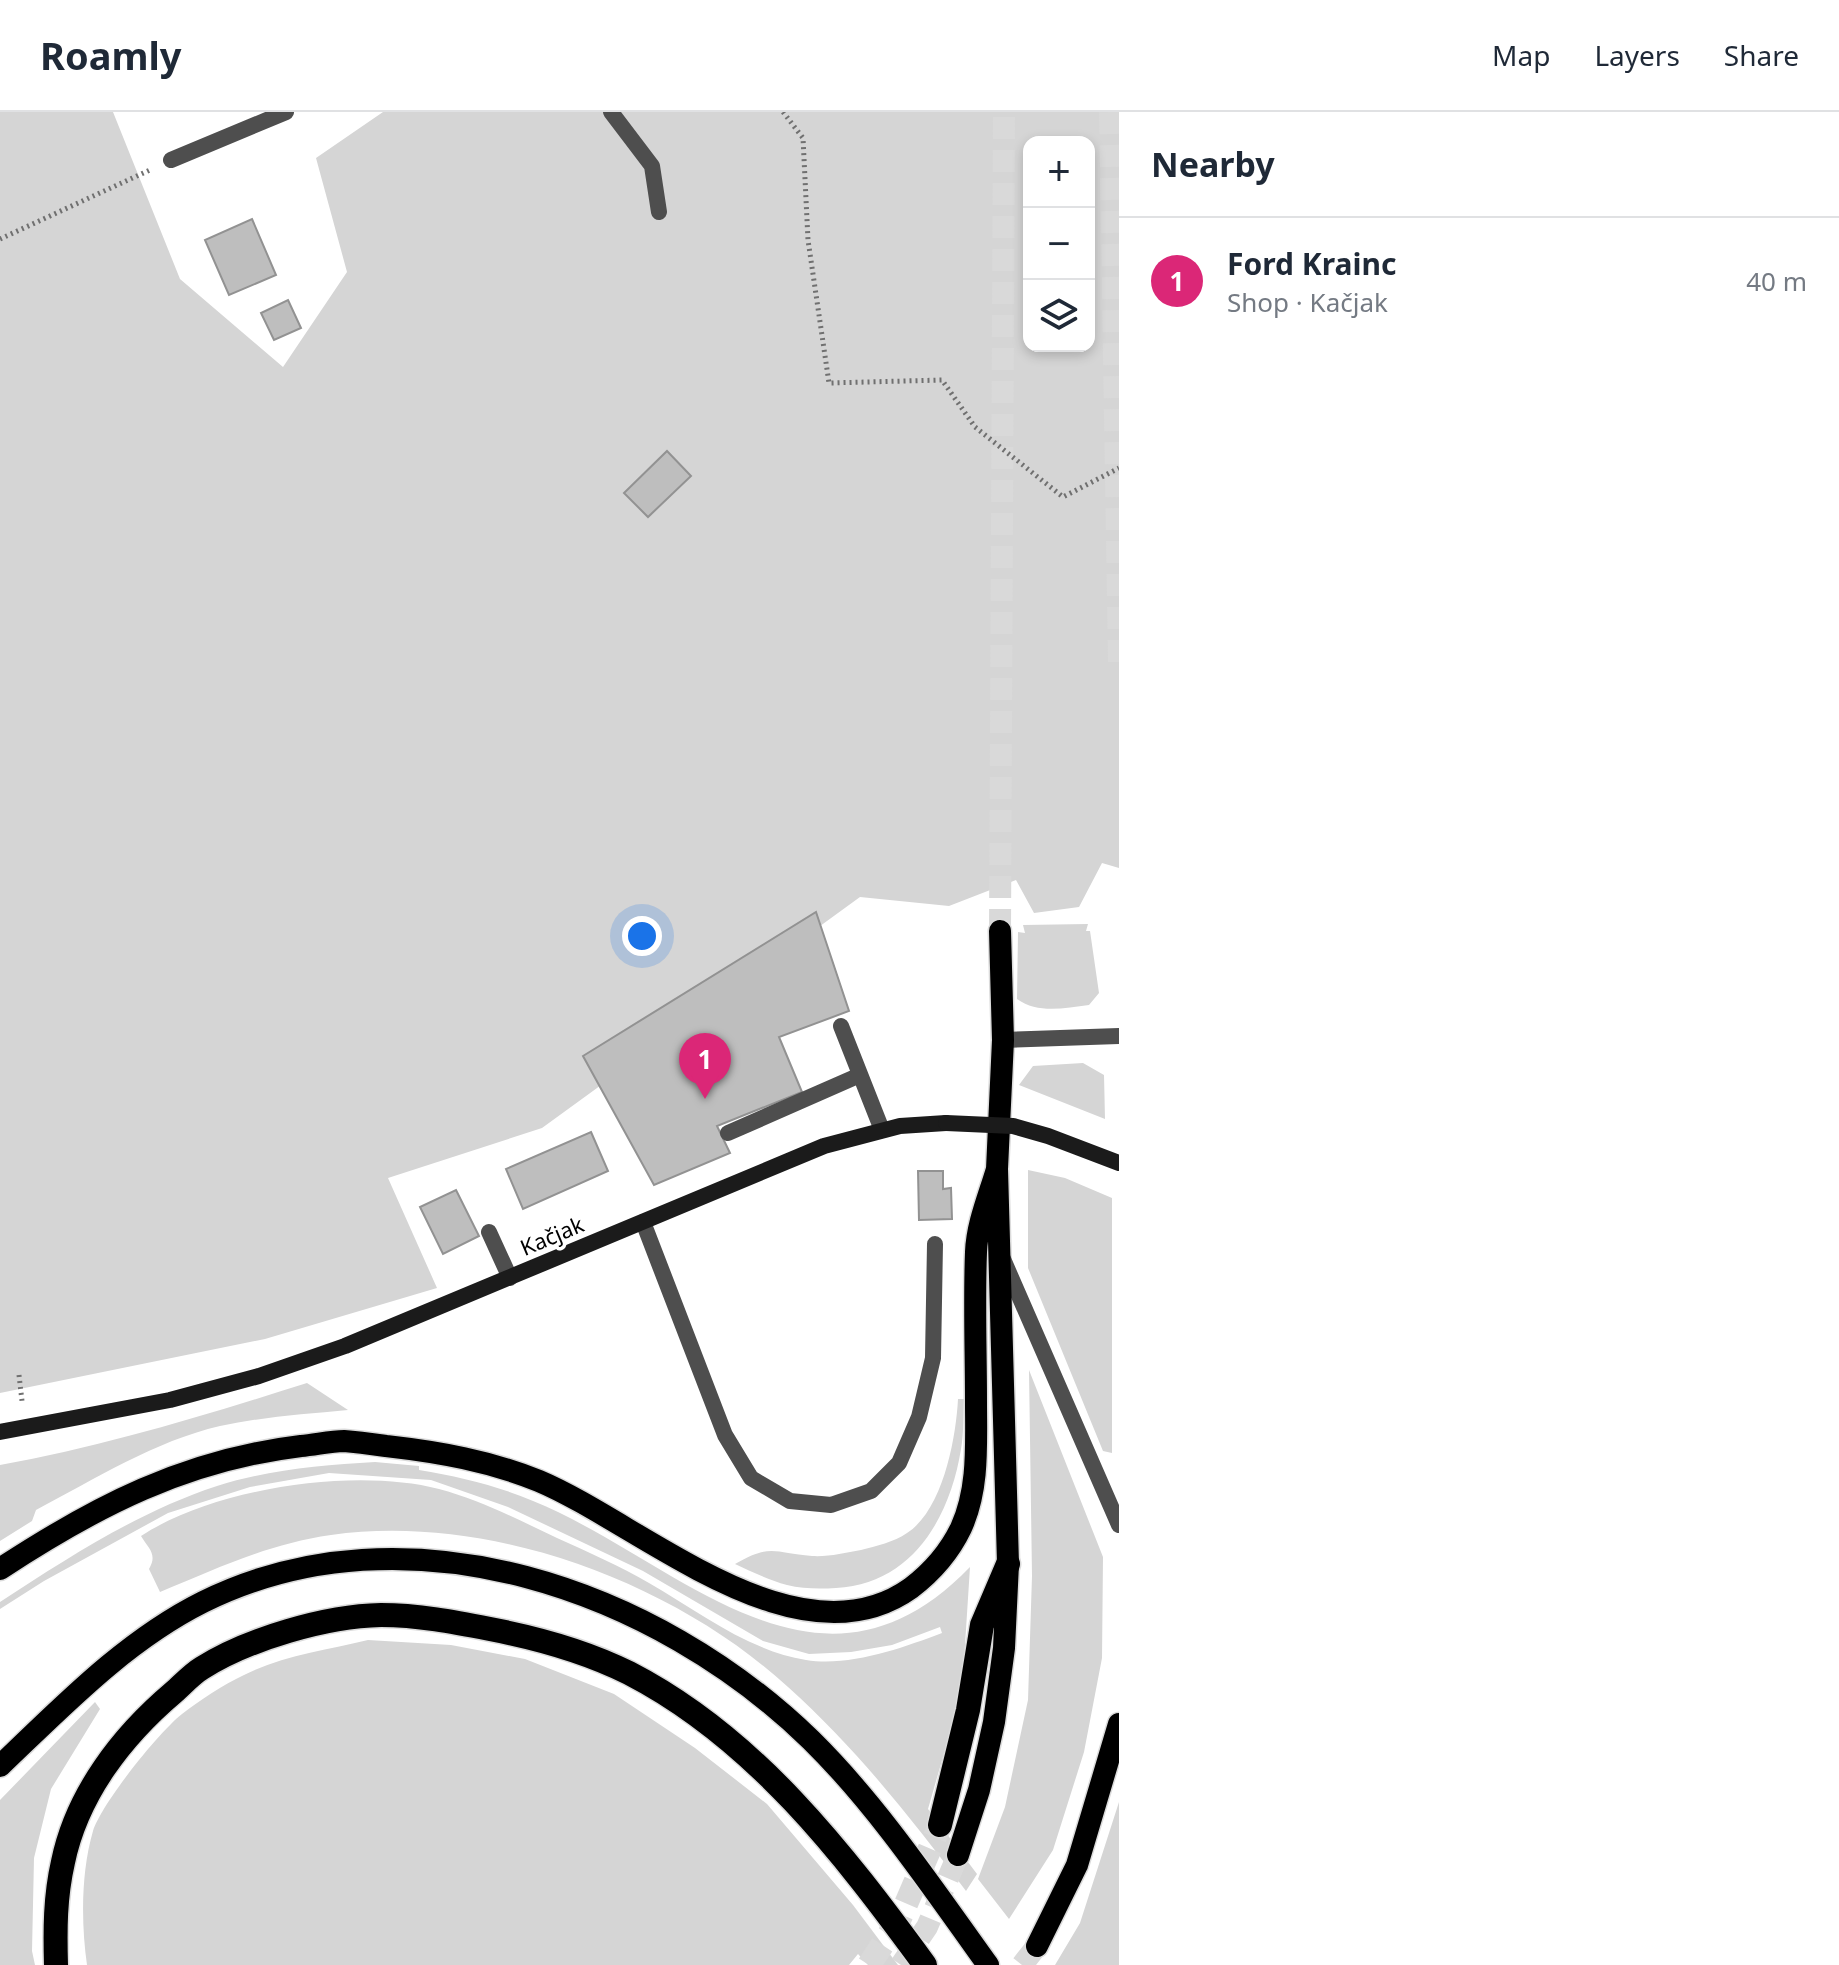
<!DOCTYPE html>
<html lang="en">
<head>
<meta charset="utf-8">
<style>
  body { margin:0; font-family:"Noto Sans",sans-serif; background:#f2f2f3; color:#1f2937 }
  .controls { position:absolute; right:24px; top:24px; display:grid; overflow:hidden; border-radius:16px; box-shadow:0 4px 12px #0003 }
  .controls button { width:72px; height:72px; display:grid; place-items:center; padding:0; border:0; border-bottom:2px solid #e0e1e3; background:#fff; color:#1f2937; font:40px sans-serif }
  .you { position:absolute; left:642px; top:824px; width:28px; height:28px; margin:-20px; border:6px solid #fff; border-radius:50%; background:#1a73e8; box-shadow:0 0 0 12px #1a73e833 }
  .badge { display:grid; place-items:center; width:52px; height:52px; border-radius:50%; background:#db2777; color:#fff; font-size:26px; font-weight:700 }
  .pin { position:absolute; translate:-50% -66px; filter:drop-shadow(0 2px 4px #0008) }
  .pin::after { content:''; position:absolute; top:42px; width:28px; height:24px; background:inherit; clip-path:polygon(0 0,100% 0,50% 100%) }
  .list { margin:0; padding:0; list-style:none }
  h2 { display:flex; justify-content:space-between; align-items:center; height:104px; margin:0; padding:0 32px; font-size:34px }
  h2 small { font-size:26px; font-weight:400; color:#747a83 }
  .list li { display:grid; grid-template-columns:52px 1fr auto; gap:24px; align-items:center; box-sizing:border-box; height:128px; padding:0 32px; border-top:2px solid #e0e1e3 }
  .list b { display:block; font-size:30px; white-space:nowrap }
  .list p { margin:0; font-size:26px; white-space:nowrap; color:#747a83 }
  .list em { font-size:26px; font-style:normal; color:#747a83 }
  .icon { flex:none; width:44px; height:44px; fill:none; stroke:currentColor; stroke-width:2; stroke-linecap:round; stroke-linejoin:round }
  .map { position:relative; flex:none; width:1119px; height:1853px; overflow:hidden }
  header { display:flex; align-items:center; gap:48px; box-sizing:border-box; height:112px; padding:0 40px; background:#fff; border-bottom:2px solid #e0e1e3 }
  header strong { font-size:38px }
  nav { display:flex; gap:44px; margin-inline-start:auto; font-size:28px }
  main { display:flex }
  aside { flex:1; background:#fff }
  .map>svg:first-child { display:block }
  .green { fill:#d5d5d5; fill-rule:evenodd }
  .building { fill:#bebebe; stroke:#929292; stroke-width:2 }
  .lines { fill:none; stroke-linecap:round; stroke-linejoin:round }
  .trunk-tunnel { stroke:#d9d9d9; stroke-width:22; stroke-dasharray:22 11; stroke-linecap:butt }
  .motorway-tunnel { stroke:#d9d9d9; stroke-width:24; stroke-dasharray:24 12; stroke-linecap:butt }
  .trunk-casing { stroke:#dbdbdb; stroke-width:25 }
  .motorway-casing { stroke:#dbdbdb; stroke-width:27 }
  .path { stroke:#707070; stroke-width:5; stroke-dasharray:2 4; stroke-linecap:butt }
  .service { stroke:#4e4e4e; stroke-width:16 }
  .minor { stroke:#4e4e4e; stroke-width:16 }
  .secondary { stroke:#1b1b1b; stroke-width:16 }
  .trunk { stroke:#000; stroke-width:22 }
  .motorway { stroke:#000; stroke-width:24 }
  .secondary-bridge { stroke:#1b1b1b; stroke-width:16 }
  .labels { text-anchor:middle; stroke-width:7; stroke-linejoin:round; paint-order:stroke }
  .street-label { font-size:22px; fill:#000; stroke:#fff }
</style>
</head>
<body>
<header>
<strong>Roamly</strong>
<nav><a>Map</a><a>Layers</a><a>Share</a></nav>
</header>
<main>
<div class="map">
<svg width="1119" height="1853" viewBox="0 0 1119 1853">
  <rect width="100%" height="100%" fill="#fff"/>
  <!-- green -->
  <path class="green" d="M0,0H113L180,167L283,255L347,160L316,46L383,0H1119V756L1102,751L1079,795L1034,801L1016,768L949,794L860,785L542,1016L388,1066L437,1176L265,1227L0,1281ZM1029,30H1089V234H1029Z
    M1088,812L1086,819H1090L1099,881L1089,893C1064,896 1038,902 1017,887L1018,820L1025,821L1023,813Z
    M1083,951L1104,963L1105,1007L1019,973L1033,954Z
    M1028,1058L1065,1066L1112,1086V1341L1103,1339L1028,1156Z
    M1029,1258L1103,1445L1102,1546L1084,1640L1053,1738L1009,1807L978,1767L1005,1695L1028,1588L1032,1464Z
    M307,1271L348,1298C305,1302 262,1305 220,1314C155,1329 95,1367 36,1398L32,1409L0,1429V1353C105,1334 206,1303 307,1271Z
    M958,1287H964C963,1303 964,1321 961,1337C950,1406 912,1472 836,1476C820,1477 803,1477 787,1473C769,1468 752,1460 735,1452C771,1431 774,1441 812,1444C828,1445 845,1441 861,1438C876,1434 894,1430 907,1421C943,1398 956,1326 958,1287Z
    M375,1350L419,1354V1358C468,1366 513,1378 558,1400C697,1468 827,1603 970,1455L963,1564L953,1610L928,1697L977,1762L966,1779C911,1706 856,1636 788,1575C672,1469 488,1401 331,1423C268,1432 218,1456 160,1480L149,1457C158,1442 148,1436 141,1424C214,1376 354,1355 439,1377C480,1388 519,1408 557,1426C588,1440 620,1454 649,1471C699,1500 749,1539 806,1548C850,1555 902,1536 942,1521L940,1515L892,1533L851,1540L809,1542L763,1529L643,1459L508,1395L431,1368L329,1361L250,1375L168,1401L44,1469L0,1497V1490C69,1445 138,1400 217,1374C268,1358 321,1353 375,1350Z
    M368,1528L451,1533L525,1547L614,1582L695,1636L767,1692L853,1793L898,1853H868L858,1842L849,1853H87C81,1811 81,1760 93,1719C102,1691 158,1621 182,1602C200,1588 223,1573 244,1563C281,1544 327,1538 368,1528Z
    M95,1590L100,1597L51,1677L34,1746L32,1839L35,1853H0V1688Z
    M1119,1690V1853H1055L1080,1811Z"/>
  <!-- building -->
  <path class="building" d="M252,107L276,163L229,183L205,128Z
    M288,188L301,216L274,228L261,201Z
    M667,339L691,364L648,405L624,381Z
    M816,800L849,899L779,925L802,980L717,1014L730,1041L654,1073L583,944Z
    M591,1020L608,1059L523,1097L506,1057Z
    M918,1059H943V1077L951,1076L952,1107L919,1108Z
    M456,1078L479,1124L443,1142L420,1095Z"/>
  <g class="lines">
    <!-- trunk-tunnel -->
    <path class="trunk-tunnel" d="M1110,0L1119,550
      M1000,819L1004,0
      M901,1853L927,1815L958,1743
      M1022,1853L1037,1834"/>
    <!-- motorway-tunnel -->
    <path class="motorway-tunnel" d="M869,1853L900,1806L940,1713"/>
    <!-- trunk casing -->
    <g class="trunk-casing">
      <path id="trunk" d="M0,1457C96,1394 185,1348 301,1334C315,1333 330,1329 344,1329C358,1330 372,1332 386,1334C439,1340 490,1349 539,1369C641,1412 798,1557 911,1476C932,1460 949,1441 961,1416C979,1377 976,1333 976,1290C976,1240 974,1190 976,1140C977,1112 989,1084 997,1057
        M0,1654C63,1594 125,1529 203,1490C407,1389 657,1478 811,1628C878,1694 934,1778 988,1853
        M958,1743L979,1678L994,1610L1004,1536L1008,1452L997,1057L1003,928L1000,819
        M1037,1834L1077,1753L1119,1612"/>
    </g>
    <!-- motorway casing -->
    <g class="motorway-casing">
      <path id="motorway" d="M940,1713L968,1598L982,1513L1008,1452
        M56,1853C55,1818 55,1785 63,1750C77,1682 122,1624 174,1580C183,1572 192,1562 202,1556C248,1527 326,1504 381,1503C418,1503 454,1510 490,1517C537,1526 585,1539 629,1561C755,1626 843,1741 925,1853"/>
    </g>
    <!-- path -->
    <path class="path" d="M783,0L803,26L808,128L829,271L942,268L975,315L1063,385L1119,356
      M0,127L152,57
      M19,1263L22,1289"/>
    <!-- service -->
    <path class="service" d="M841,914L882,1018
      M1003,928L1119,924
      M728,1021L860,963
      M643,1110L725,1323L751,1366L790,1389L831,1393L871,1379L899,1351L919,1305L933,1246L935,1132
      M489,1120L510,1166
      M1003,1147L1119,1413"/>
    <!-- minor -->
    <path class="minor" d="M611,0L652,54L659,100
      M171,48L286,0"/>
    <!-- secondary -->
    <path class="secondary" d="M0,1320L170,1288L259,1264L345,1234L824,1034L900,1014L946,1011"/>
    <!-- trunk -->
    <use href="#trunk" class="trunk"/>
    <!-- motorway -->
    <use href="#motorway" class="motorway"/>
    <!-- secondary-bridge -->
    <path class="secondary-bridge" d="M946,1011L1013,1014L1048,1024L1119,1051"/>
  </g>
  <g class="labels">
    <!-- street labels -->
    <g class="street-label">
      <text transform="translate(552 1124) rotate(-23)" y="8">Kačjak</text>
    </g>
  </g>
</svg>
<div class="controls">
<button>+</button>
<button>−</button>
<button><svg class="icon" aria-label="layers" viewBox="0 0 24 24"><path d="M12 4l9 5-9 5-9-5zM3 14l9 5 9-5"/></svg></button>
</div>
<div class="you"></div>
<div class="pin badge" style="left:705px;top:987px">1</div>
</div>
<aside>
<h2>Nearby<small></small></h2>
<ul class="list">
<li><span class="badge">1</span><div><b>Ford Krainc</b><p>Shop · Kačjak</p></div><em>40 m</em></li>
</ul>
</aside>
</main>
</body>
</html>
